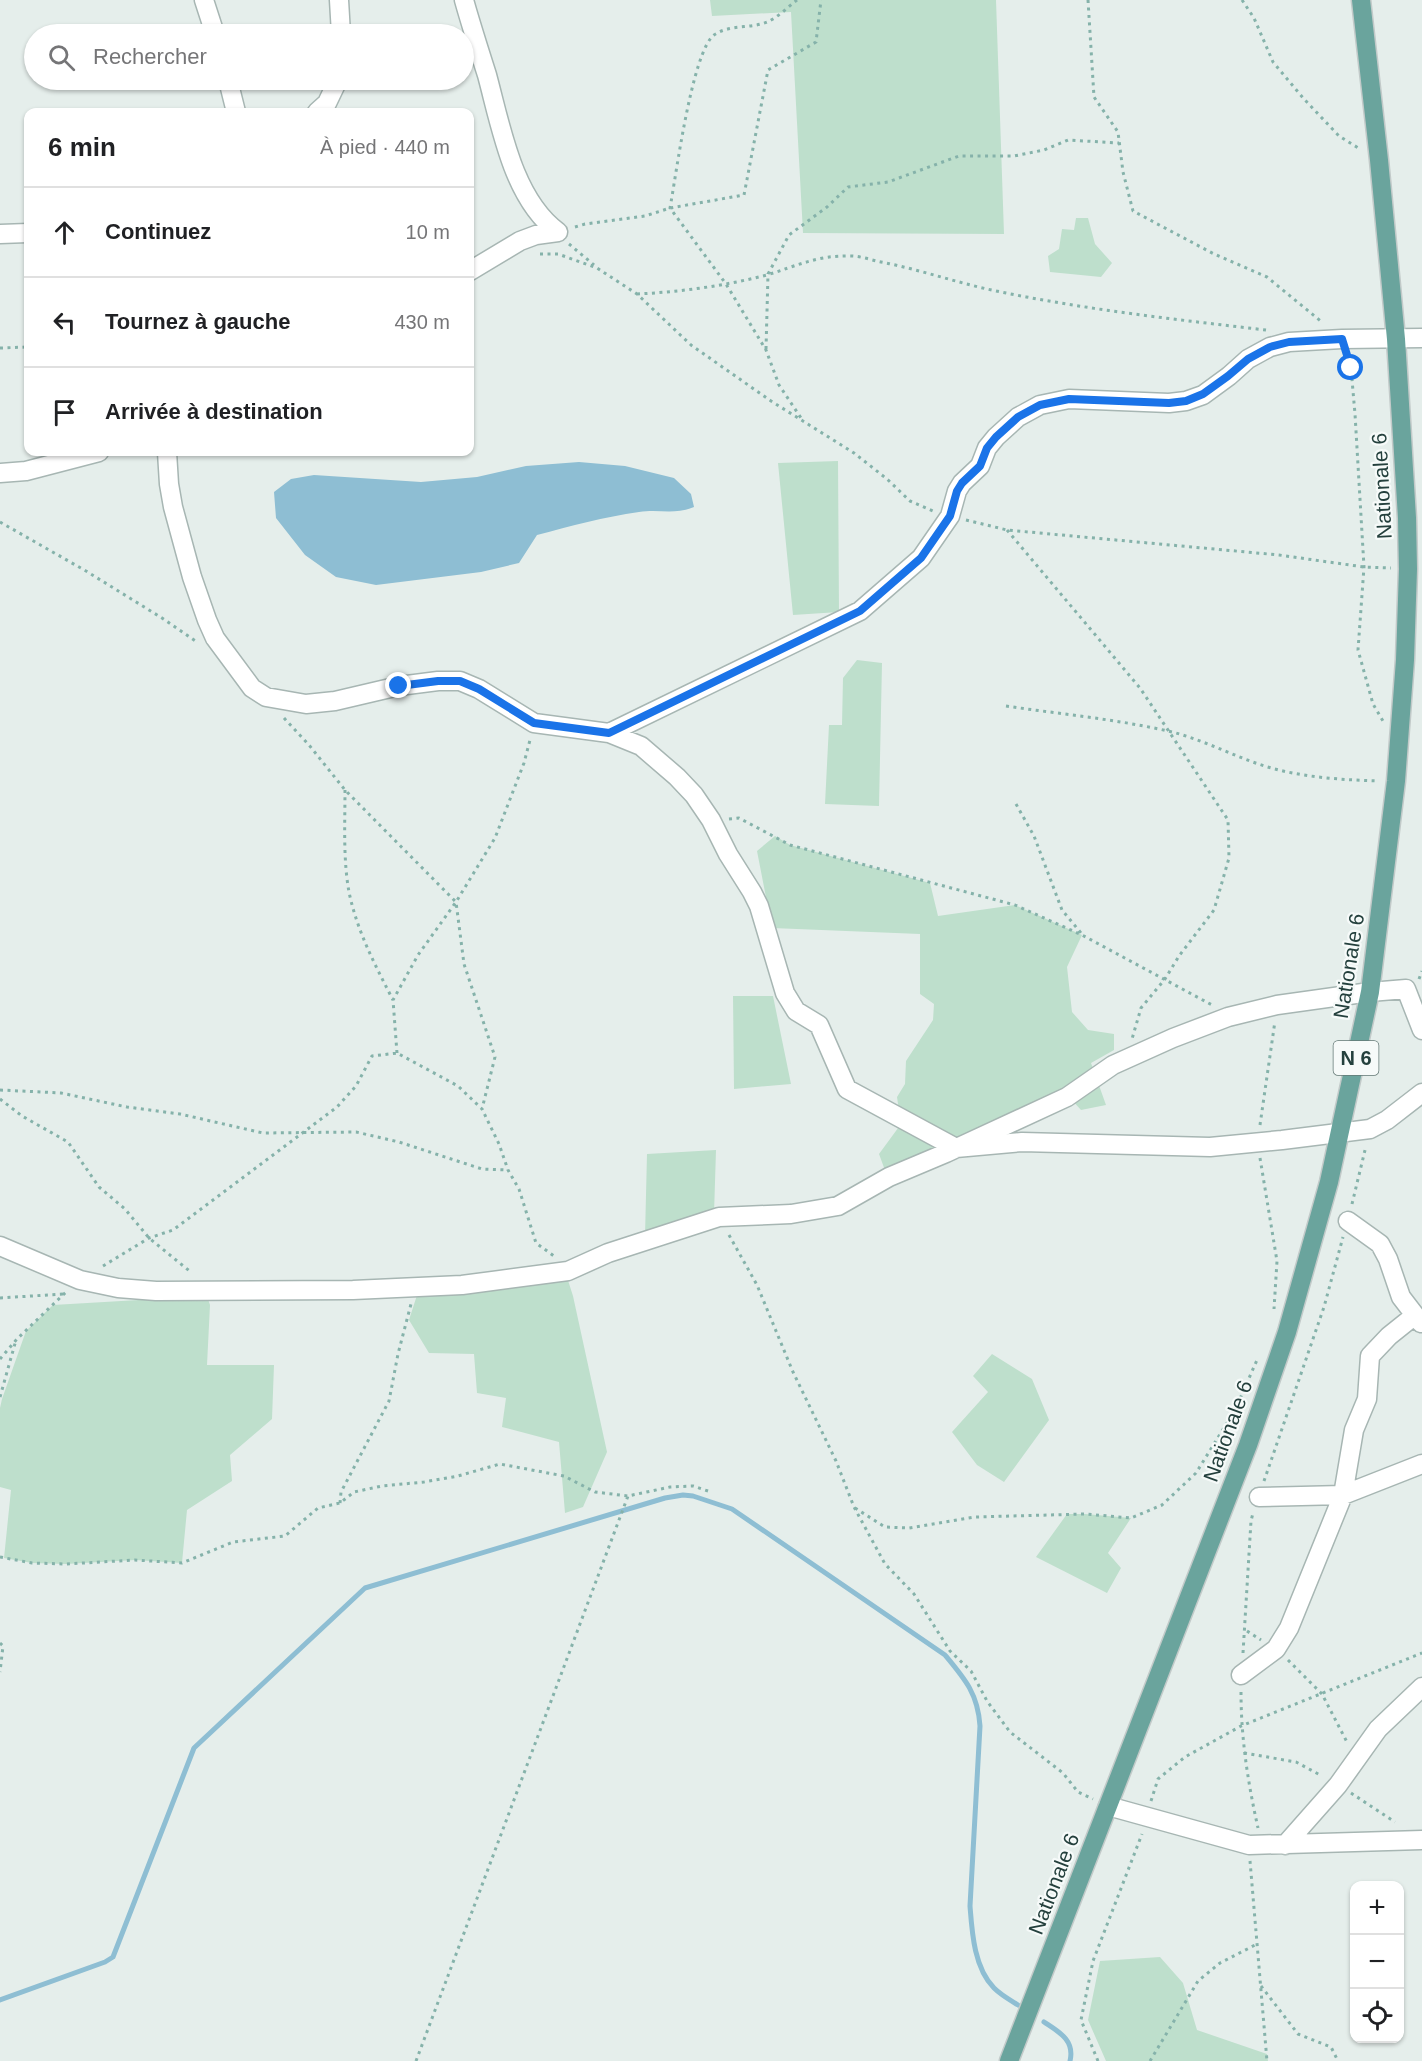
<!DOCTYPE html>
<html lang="fr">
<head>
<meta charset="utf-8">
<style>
  body { margin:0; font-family:Helvetica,sans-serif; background:#f2f2f2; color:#202124 }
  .controls { position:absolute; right:18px; bottom:18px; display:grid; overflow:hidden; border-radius:12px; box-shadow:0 2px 4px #0004 }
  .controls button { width:54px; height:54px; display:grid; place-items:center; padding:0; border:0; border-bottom:2px solid #e0e0e0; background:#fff; color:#202124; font:30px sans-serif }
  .stop { position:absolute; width:18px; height:18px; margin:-14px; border:4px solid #1a73e8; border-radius:50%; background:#fff }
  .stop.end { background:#1a73e8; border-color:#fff; box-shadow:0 2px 6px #0008 }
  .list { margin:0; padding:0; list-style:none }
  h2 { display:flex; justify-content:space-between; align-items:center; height:78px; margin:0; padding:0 24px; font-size:26px }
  h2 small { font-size:20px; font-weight:400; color:#757577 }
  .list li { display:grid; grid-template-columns:39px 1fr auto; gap:18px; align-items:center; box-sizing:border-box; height:90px; padding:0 24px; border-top:2px solid #e0e0e0 }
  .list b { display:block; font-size:22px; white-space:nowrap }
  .list em { font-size:20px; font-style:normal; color:#757577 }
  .icon { flex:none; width:33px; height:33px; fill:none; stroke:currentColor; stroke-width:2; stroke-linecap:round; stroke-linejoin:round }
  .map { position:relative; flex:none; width:1422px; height:2061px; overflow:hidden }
  .search { position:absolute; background:#fff; box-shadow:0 2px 4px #0004; left:24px; top:24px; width:450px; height:66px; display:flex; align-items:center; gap:15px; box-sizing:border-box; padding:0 21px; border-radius:33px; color:#757577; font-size:22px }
  .panel { position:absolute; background:#fff; box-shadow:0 2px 4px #0004; left:24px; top:108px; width:450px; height:348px; border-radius:12px }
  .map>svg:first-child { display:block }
  .green { fill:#bedfcc }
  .water { fill:#8ebed3 }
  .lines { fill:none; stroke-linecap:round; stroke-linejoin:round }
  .stream { stroke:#8ebed3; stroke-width:5 }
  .minor-casing { stroke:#a7b6b3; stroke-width:21 }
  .major-casing { stroke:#c2cac9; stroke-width:21 }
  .path { stroke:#85b2aa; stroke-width:3; stroke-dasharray:3 4.5; stroke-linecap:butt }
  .minor { stroke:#fff; stroke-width:18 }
  .major { stroke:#6aa49d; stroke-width:18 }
  .route { stroke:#1a73e8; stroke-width:8 }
  .labels { text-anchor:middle; stroke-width:4.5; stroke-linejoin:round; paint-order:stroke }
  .shield { fill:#f6faf9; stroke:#637875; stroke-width:1.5 }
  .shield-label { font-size:20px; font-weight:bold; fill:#24403d }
  .street-label { font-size:21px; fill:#24403d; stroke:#f6faf9 }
</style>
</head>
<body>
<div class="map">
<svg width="1422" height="2061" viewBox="0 0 1422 2061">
  <rect width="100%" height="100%" fill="#e5eeeb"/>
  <!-- green -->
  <path class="green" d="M710,0H996L1004,234L803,233L791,12L712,16Z
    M1076,218H1088L1095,244L1112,263L1101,277L1050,272L1048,256L1059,249L1062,229L1074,230Z
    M838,461L839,612L793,615L778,463Z
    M857,660L882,663L879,806L825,804L829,725H842L843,678Z
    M775,836L790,845L930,883L938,916L1015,905L1082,935L1067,967L1072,1012L1088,1030L1114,1034V1050L1091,1063L1106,1105L1081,1110L1071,1099L886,1173L879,1154L901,1124L897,1097L905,1084L906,1061L933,1020L934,1004L920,994V934L772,928L757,851Z
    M733,996H773L791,1084L734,1089Z
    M716,1150L714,1214L645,1236L647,1154Z
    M565,1271L573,1296L607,1452L583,1507L565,1513L559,1442L502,1427L506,1398L477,1393L474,1354L429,1353L409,1320L418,1292L492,1290Z
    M207,1296L210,1305L207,1365H274L272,1419L230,1455L232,1481L187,1510L182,1563L135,1560L66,1564L32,1563L4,1558L11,1490L0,1487V1408L2,1399L26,1331L53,1305Z
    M992,1354L1032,1379L1049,1420L1004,1482L977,1465L952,1432L988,1392L973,1376Z
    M1067,1514H1085L1131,1518L1108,1553L1121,1568L1107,1593L1036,1557Z
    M1160,1957L1183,1983L1197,2030L1267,2054L1268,2061H1106L1088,2020L1100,1961Z"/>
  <!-- water -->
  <path class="water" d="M579,462L625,466L674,478L691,494L694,507C675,515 659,509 639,512C604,517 571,526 537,535L519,563L481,572L376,585L336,577L305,555L276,518L274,492L291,479L314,475L421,482L477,477L526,466Z"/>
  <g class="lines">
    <!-- stream -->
    <path class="stream" d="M0,2000L105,1962L113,1957L194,1748L365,1588L665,1498L683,1495L693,1496L732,1509L945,1655C965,1679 978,1694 980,1726L970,1906C972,1932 974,1968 994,1988C1001,1995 1010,2000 1018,2005
      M1044,2022C1059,2032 1075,2040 1070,2061"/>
    <!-- minor casing -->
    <g class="minor-casing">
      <path id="minor" d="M204,0L215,34
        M339,0L341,34
        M464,0C471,25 479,50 487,75C501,127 513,199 558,232
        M228,80L236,112
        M317,112L327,103L338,80
        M0,234L28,233
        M470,271L520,241L536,235L558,232
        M167,452L169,484L173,507L192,577L207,620L215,638L252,688L266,697L306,704L335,701L399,686L438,681H460L479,689L534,723L609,733L641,746L677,777L694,795L711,820L728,854L752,892L759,906L785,993L796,1011L819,1025L847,1089L956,1148L1022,1142L1210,1147L1282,1140L1370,1129L1387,1120L1422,1093
        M0,473L26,471L99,452
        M609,733L860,611L921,558L950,516L957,491L962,483L980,466L987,448L996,437L1018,417L1040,405L1069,399L1169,403L1186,401L1203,395L1229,376L1248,359L1270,347L1289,342L1342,339L1422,338
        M1348,1221L1380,1244L1388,1259L1401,1297L1421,1323
        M0,1246L80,1280L118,1288L156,1291L353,1290L462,1285L568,1271L608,1253L719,1217L791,1214L838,1206L889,1177L946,1153L1067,1097L1113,1065L1173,1038L1228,1017L1277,1005L1370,992L1406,989L1422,1030
        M1259,1497L1343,1495L1422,1464
        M1241,1675L1276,1649L1289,1628L1343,1495L1354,1430L1367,1399L1370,1356L1389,1336L1414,1316
        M1108,1806L1249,1845L1422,1840
        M1285,1845L1338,1785L1378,1729L1422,1687"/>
    </g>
    <!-- major casing -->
    <g class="major-casing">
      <path id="major" d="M1009,2061L1248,1445L1287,1332L1329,1182L1370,992L1396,781L1405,660L1408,569L1407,518L1396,339L1379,160L1361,0"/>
    </g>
    <!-- path -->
    <path class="path" d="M797,0C788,7 777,18 767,22C750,29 730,24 714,35C692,52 676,176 670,208L726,284L766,350L779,385L803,421
      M1088,0L1094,97L1118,132L1123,172L1133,211L1214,254L1267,277L1323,323
      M1242,0L1254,18L1273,62L1304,99L1339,136L1360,149
      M575,227L585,224L645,216L670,208L744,195L768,70L816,42L821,0
      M569,244L594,265
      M540,254H558L597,268L637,294L691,345L771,401L854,453L887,479L910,501L933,511
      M637,294C680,292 724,286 767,275C796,266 818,255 850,256C861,256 871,260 881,262C917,269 952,281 987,289C1079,309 1172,319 1266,330
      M0,348L28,347
      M766,349L768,274L789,235L827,207L848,187L888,182L959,156H1014L1044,150L1068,140L1119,143
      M1348,356L1351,368L1355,414L1364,567L1358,650L1373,704L1383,721
      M966,520L1007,530L1279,555L1364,567L1391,568
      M0,522L86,571L162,618L197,642
      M1007,530L1140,688L1228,820L1229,858L1214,910L1179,956L1165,979L1141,1008L1132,1039
      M1006,706C1060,714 1115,719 1168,731C1207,740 1241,761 1279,770C1311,778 1347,780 1379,781
      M284,718L309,745L345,790L456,902L464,964L495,1057L482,1109
      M345,790C345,823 343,859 349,892C357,931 375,965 393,1000
      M1016,804L1034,836L1062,910L1081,933
      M729,819L739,818L790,845L1015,905L1082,935L1212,1005
      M1419,979L1422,971
      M397,1053L393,1000L418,955L456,902L495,838L524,763L530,740
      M0,1090L61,1093L127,1107L180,1114L263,1133L356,1132L399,1142L482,1169L508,1170
      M0,1099L22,1116L68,1142L99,1187L125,1209L149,1238L192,1273
      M1260,1125L1275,1021
      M1260,1158L1277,1261L1274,1309
      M1352,1204L1366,1146
      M729,1235L757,1285L793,1372L836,1461L854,1507L885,1564L914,1594L950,1651L971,1671L987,1701L1010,1732L1063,1773L1078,1792L1093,1799
      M103,1266L149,1238L173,1230L337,1107L356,1086L372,1056L397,1053L458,1086L482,1109L499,1144L508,1170L519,1189L536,1243L554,1256
      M0,1298L63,1294
      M0,1359L17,1339L66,1292
      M0,1397L16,1340
      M1264,1481L1324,1307L1343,1237
      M340,1503L341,1492L389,1401L398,1354L411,1304
      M855,1508L885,1527L909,1528L975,1517L1085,1514L1131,1518L1162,1505L1196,1473L1235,1410L1257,1360
      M0,1557L32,1563L66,1564L135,1560L182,1563L233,1542L285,1536L318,1508L340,1503L354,1492L382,1486L424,1482L458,1476L500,1464L564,1476L595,1492L628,1496L670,1487L693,1486L711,1492
      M1247,1631L1261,1640
      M0,1643L3,1646L0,1672
      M1243,1653L1251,1521L1253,1513
      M1288,1660L1322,1694L1348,1744
      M1241,1692C1241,1739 1248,1783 1258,1828
      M1244,1753L1296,1762L1322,1776
      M1351,1793L1395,1822
      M1151,1801L1158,1779L1185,1757L1241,1726L1422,1653
      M1250,1861L1267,2061
      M1261,1986L1298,2034L1331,2047L1338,2061
      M416,2061L628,1496
      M1098,2061L1081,2020L1093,1961L1142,1834
      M1150,2061L1198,1981L1220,1963L1257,1944"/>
    <!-- minor -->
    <use href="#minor" class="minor"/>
    <!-- major -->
    <use href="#major" class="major"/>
  </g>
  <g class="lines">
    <!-- route -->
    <path class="route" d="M399,686L438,681H460L479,689L534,723L609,733L860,611L921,558L950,516L957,491L962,483L980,466L987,448L996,437L1018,417L1040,405L1069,399L1169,403L1186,401L1203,394L1228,376L1248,359L1270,347L1289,342L1342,339L1351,368"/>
  </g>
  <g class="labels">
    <!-- shield labels -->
    <rect class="shield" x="1333.5" y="1041" width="45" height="34" rx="4.5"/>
    <g class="shield-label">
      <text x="1356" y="1065">N 6</text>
    </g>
    <!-- street labels -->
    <g class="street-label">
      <text transform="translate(1382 486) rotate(-93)" y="7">Nationale 6</text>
      <text transform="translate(1349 966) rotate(-81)" y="7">Nationale 6</text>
      <text transform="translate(1228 1431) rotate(-70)" y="7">Nationale 6</text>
      <text transform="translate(1054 1884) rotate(-69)" y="7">Nationale 6</text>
    </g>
  </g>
</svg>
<div class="controls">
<button>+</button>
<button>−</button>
<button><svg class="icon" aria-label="locate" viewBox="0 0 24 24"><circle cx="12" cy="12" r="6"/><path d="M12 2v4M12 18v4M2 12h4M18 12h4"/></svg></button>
</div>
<div class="stop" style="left:1351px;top:368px"></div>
<div class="stop end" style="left:399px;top:686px"></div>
<div class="search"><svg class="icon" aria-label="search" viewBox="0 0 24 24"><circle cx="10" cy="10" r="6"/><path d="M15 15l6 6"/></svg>Rechercher</div>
<section class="panel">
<h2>6 min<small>À pied · 440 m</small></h2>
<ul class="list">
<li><svg class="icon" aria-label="ahead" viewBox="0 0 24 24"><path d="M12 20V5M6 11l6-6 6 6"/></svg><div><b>Continuez</b></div><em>10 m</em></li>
<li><svg class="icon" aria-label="left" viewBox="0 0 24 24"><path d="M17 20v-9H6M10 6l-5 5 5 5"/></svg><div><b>Tournez à gauche</b></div><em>430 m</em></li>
<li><svg class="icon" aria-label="arrive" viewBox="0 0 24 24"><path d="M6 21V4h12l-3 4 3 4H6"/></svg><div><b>Arrivée à destination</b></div></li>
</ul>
</section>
</div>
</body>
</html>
